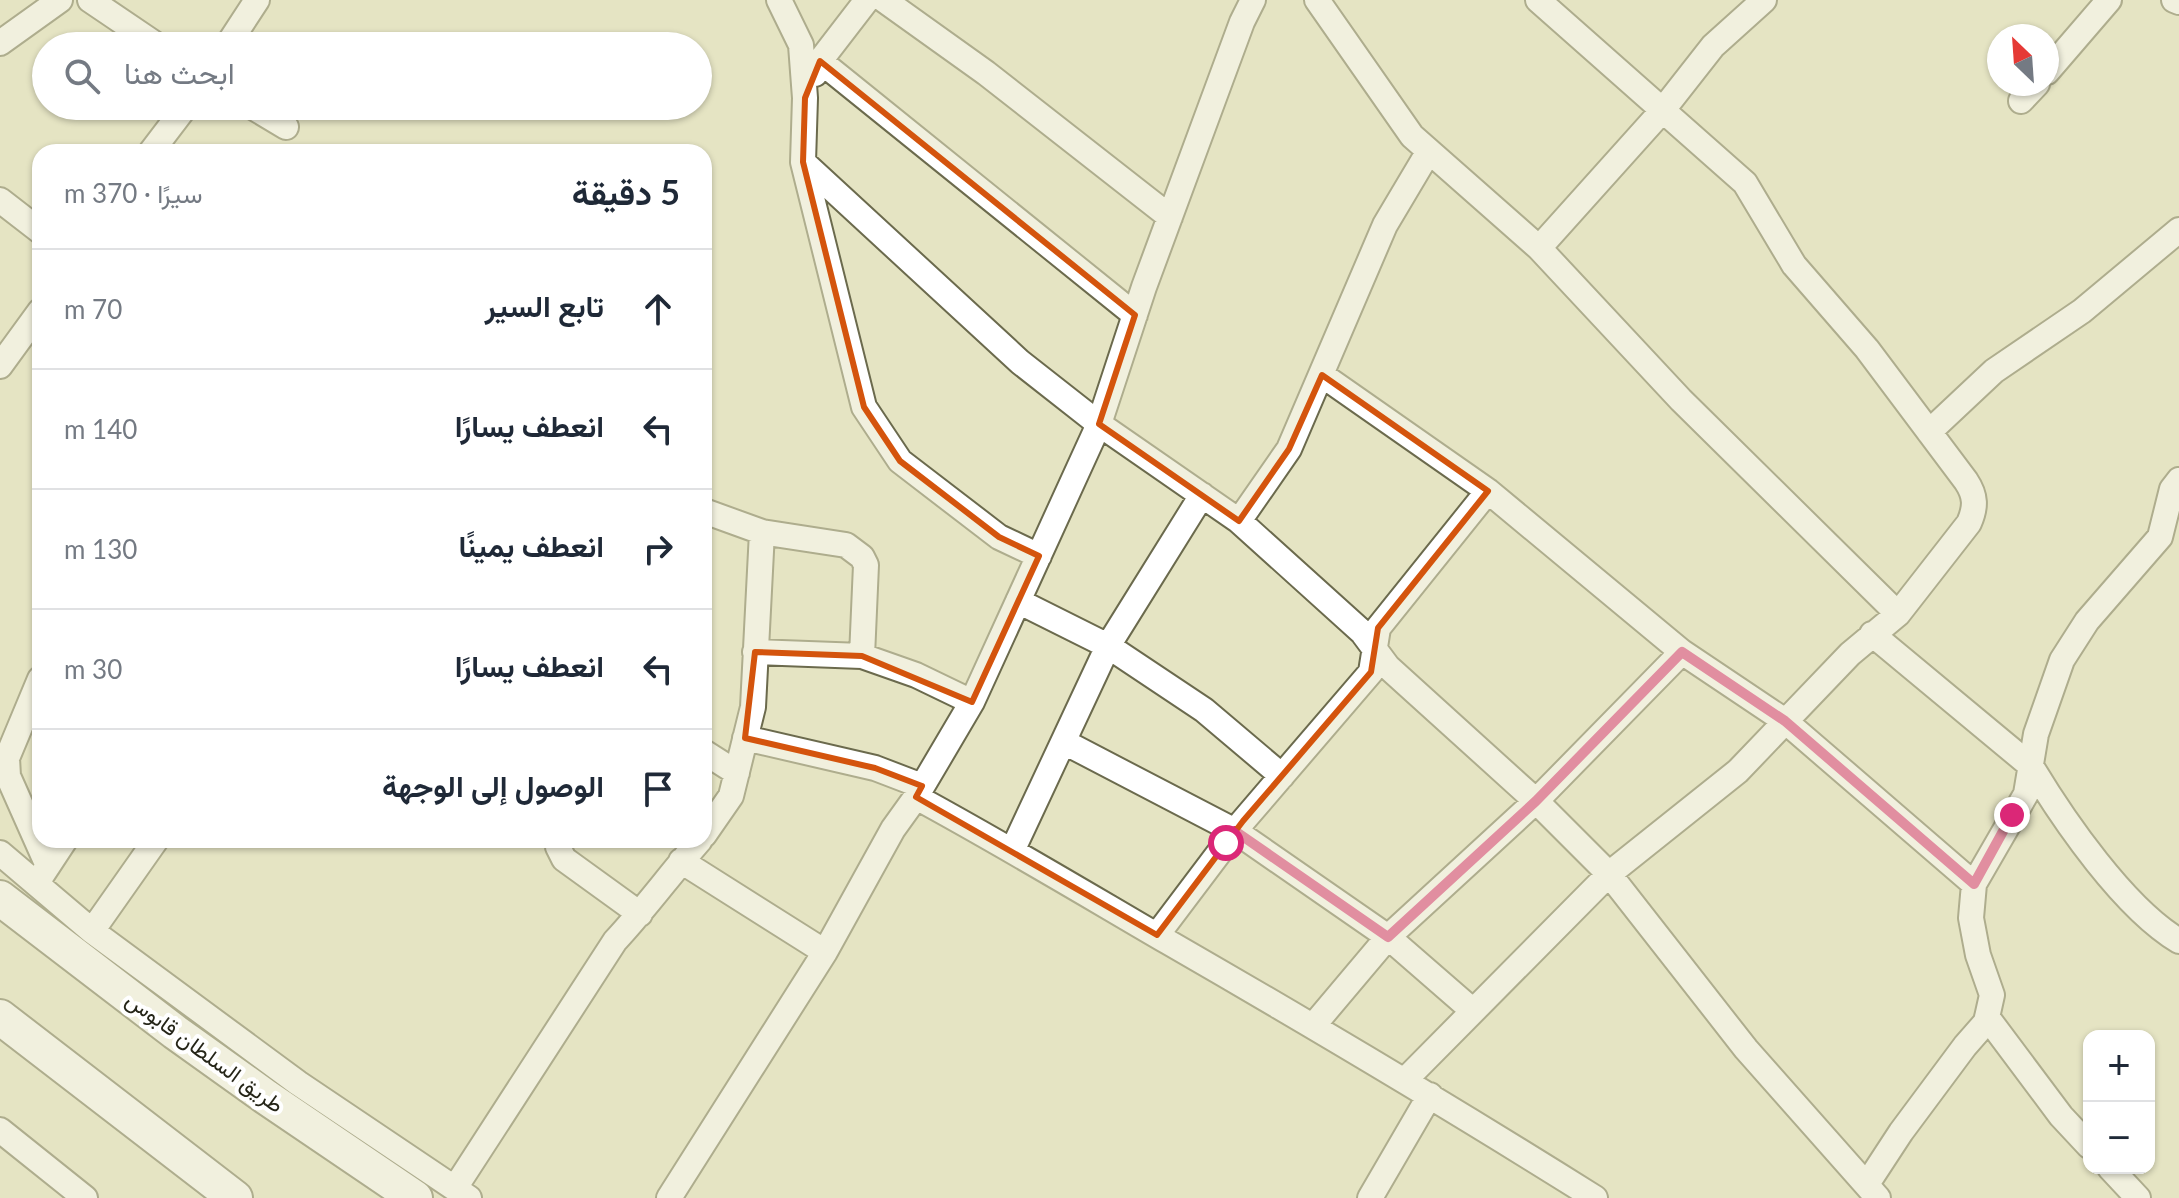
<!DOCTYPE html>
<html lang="ar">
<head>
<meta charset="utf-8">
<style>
  body { margin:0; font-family:Lato,Vazirmatn,sans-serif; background:#f2f2f3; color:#1f2937; direction:rtl }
  .controls { position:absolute; right:24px; bottom:24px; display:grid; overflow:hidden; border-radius:16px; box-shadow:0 2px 6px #0004 }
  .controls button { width:72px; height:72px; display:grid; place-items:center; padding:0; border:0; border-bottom:2px solid #e0e1e3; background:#fff; color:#1f2937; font:40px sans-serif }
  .compass { position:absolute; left:1987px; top:24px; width:72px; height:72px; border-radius:50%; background:#fff; box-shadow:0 2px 6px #0004; rotate:335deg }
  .stop { position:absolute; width:24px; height:24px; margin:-18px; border:6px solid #db2777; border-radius:50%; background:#fff }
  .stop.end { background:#db2777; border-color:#fff; box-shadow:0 2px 8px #0008 }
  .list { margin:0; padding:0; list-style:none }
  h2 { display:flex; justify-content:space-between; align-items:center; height:104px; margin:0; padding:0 32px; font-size:34px }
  h2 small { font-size:26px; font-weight:400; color:#747a83 }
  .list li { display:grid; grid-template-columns:52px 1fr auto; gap:24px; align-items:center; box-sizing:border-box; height:120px; padding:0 32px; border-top:2px solid #e0e1e3 }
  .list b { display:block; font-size:30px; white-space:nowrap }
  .list em { font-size:26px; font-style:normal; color:#747a83 }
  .icon { flex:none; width:44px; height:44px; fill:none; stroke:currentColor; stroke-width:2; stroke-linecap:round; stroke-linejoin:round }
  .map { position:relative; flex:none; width:2179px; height:1198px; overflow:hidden; direction:ltr }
  .search { position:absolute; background:#fff; box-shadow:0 2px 6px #0004; left:32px; top:32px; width:680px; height:88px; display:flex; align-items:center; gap:20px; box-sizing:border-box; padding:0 28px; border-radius:44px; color:#747a83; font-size:30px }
  .panel { position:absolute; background:#fff; box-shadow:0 2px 6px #0004; left:32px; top:144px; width:680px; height:704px; border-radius:24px; direction:rtl }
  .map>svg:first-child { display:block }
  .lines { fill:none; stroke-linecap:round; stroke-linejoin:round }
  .minor-casing { stroke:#6b6a4d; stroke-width:28 }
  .highway-casing { stroke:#6b6a4d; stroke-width:38 }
  .minor { stroke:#fff; stroke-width:24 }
  .highway { stroke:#fff; stroke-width:34 }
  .route { stroke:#db2777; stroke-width:10 }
  .marked { fill:none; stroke:#d4540d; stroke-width:6; stroke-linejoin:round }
  .labels { text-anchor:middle; stroke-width:8; stroke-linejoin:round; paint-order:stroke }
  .street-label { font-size:22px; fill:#252518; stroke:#fff }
</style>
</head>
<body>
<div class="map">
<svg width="2179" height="1198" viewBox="0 0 2179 1198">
  <rect width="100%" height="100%" fill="#e5e4c3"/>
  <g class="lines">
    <!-- minor casing -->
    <g class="minor-casing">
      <path id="minor" d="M90,0L158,46
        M779,0L801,45L805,98L803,162L864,407L900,461L999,537L1039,556
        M884,0L986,73L1170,217
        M1317,0L1412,136L1539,248L1681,400L1898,614
        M2174,0L2179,2
        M0,43L60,0
        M227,46L257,0
        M820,61L1135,315
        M2047,72L2109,0
        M815,74L820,61L867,0
        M2021,101L2037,84
        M251,106L286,127
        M151,152L186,106
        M803,162L1020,362L1099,424L1239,521L1362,632L1388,667L1536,801L1609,874L1746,1049L1878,1198
        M0,200L40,231
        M1539,248L1662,111L1713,46L1764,0
        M0,366L40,311
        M1322,375L1488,491L1682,652L1785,721L1974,884
        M1929,432L1994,371L2082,311L2179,230
        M704,511L762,532L846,545L862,557L866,565L862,656
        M1239,521L1289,449L1385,225L1429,151
        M1018,601L1108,646L1204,710L1282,776
        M1872,634L2031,766C2064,821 2124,908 2179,941
        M755,652L862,656L916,675L972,702
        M40,679L7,758L8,776L48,866
        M745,738L875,768L922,786
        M1064,742L1235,831L1388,937L1472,1010
        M704,752L737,773
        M916,797C1001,843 1084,893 1168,942C1312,1025 1455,1110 1595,1198
        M704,835L731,796L753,707L762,532
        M559,840L558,847L564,859L640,914
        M1013,849L1108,646L1202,495
        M0,853L92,931L298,1083L469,1198
        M681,861L825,952
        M42,875L65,840
        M92,931L156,840
        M1157,935L1243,821L1371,672L1378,628L1488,491
        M1987,1017L2061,1116L2089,1146
        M1313,1026L1388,937L1536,801L1682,652
        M1405,1080L1609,874L1738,771L1850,654L1898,614L1969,523C1976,507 1976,496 1966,481L1867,349L1794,265L1745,183L1538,0
        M0,1130L85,1198
        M2110,1168L2138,1198
        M1867,1184L1901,1132L1965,1046L1986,1022L1992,995L1978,955L1971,918L1974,884L2026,794L2036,734L2062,660L2087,621L2160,537L2172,489L2179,480
        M455,1188L615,941C645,909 671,873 700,840
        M669,1198L825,952L893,829L916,797L972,702L1099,424L1144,287L1242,22L1253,0
        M1370,1198L1430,1095"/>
    </g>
    <!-- highway casing -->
    <g class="highway-casing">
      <path id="highway" d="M0,898L175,1032L266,1097L415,1198
        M0,1017L235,1198"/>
    </g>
    <!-- minor -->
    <use href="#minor" class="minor"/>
    <!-- highway -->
    <use href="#highway" class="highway"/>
  </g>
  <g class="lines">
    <!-- route -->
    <path class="route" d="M1226,843L1235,831L1388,937L1536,801L1682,652L1785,721L1974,884L2012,815"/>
  </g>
  <!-- marked area -->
  <path d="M0 0H2179V1198H0ZM820,61L1135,315L1099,424L1239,521L1289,449L1322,375L1488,491L1378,628L1371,672L1243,821L1157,935L916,797L922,786L875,768L745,738L755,652L862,656L972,702L1039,556L999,537L900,461L864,407L803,162L805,98Z" fill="#e5e4c3" fill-opacity=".55" fill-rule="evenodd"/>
  <path class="marked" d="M820,61L1135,315L1099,424L1239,521L1289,449L1322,375L1488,491L1378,628L1371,672L1243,821L1157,935L916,797L922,786L875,768L745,738L755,652L862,656L972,702L1039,556L999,537L900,461L864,407L803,162L805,98Z"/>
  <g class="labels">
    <!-- street labels -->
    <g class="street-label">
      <text transform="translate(205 1052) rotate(36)" y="8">طريق السلطان قابوس</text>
    </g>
  </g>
</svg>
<div class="controls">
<button>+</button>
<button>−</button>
</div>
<svg class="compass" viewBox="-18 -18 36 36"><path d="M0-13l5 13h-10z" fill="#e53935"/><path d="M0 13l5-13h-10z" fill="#747a83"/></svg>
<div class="stop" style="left:1226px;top:843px"></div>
<div class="stop end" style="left:2012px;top:815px"></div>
<div class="search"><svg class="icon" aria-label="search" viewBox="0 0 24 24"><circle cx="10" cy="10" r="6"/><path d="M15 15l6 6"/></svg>ابحث هنا</div>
<section class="panel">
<h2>5 دقيقة<small>سيرًا · 370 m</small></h2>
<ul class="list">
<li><svg class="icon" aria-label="ahead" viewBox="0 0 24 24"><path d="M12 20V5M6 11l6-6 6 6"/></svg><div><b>تابع السير</b></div><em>70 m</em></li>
<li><svg class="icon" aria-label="left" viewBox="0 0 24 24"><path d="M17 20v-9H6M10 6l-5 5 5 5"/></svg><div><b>انعطف يسارًا</b></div><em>140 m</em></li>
<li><svg class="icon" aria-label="right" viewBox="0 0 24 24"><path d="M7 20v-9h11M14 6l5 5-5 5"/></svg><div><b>انعطف يمينًا</b></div><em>130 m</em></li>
<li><svg class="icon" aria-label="left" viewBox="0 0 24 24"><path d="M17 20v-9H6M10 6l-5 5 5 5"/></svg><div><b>انعطف يسارًا</b></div><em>30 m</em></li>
<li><svg class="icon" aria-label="arrive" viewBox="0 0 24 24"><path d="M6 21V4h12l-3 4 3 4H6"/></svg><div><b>الوصول إلى الوجهة</b></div></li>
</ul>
</section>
</div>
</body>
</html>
